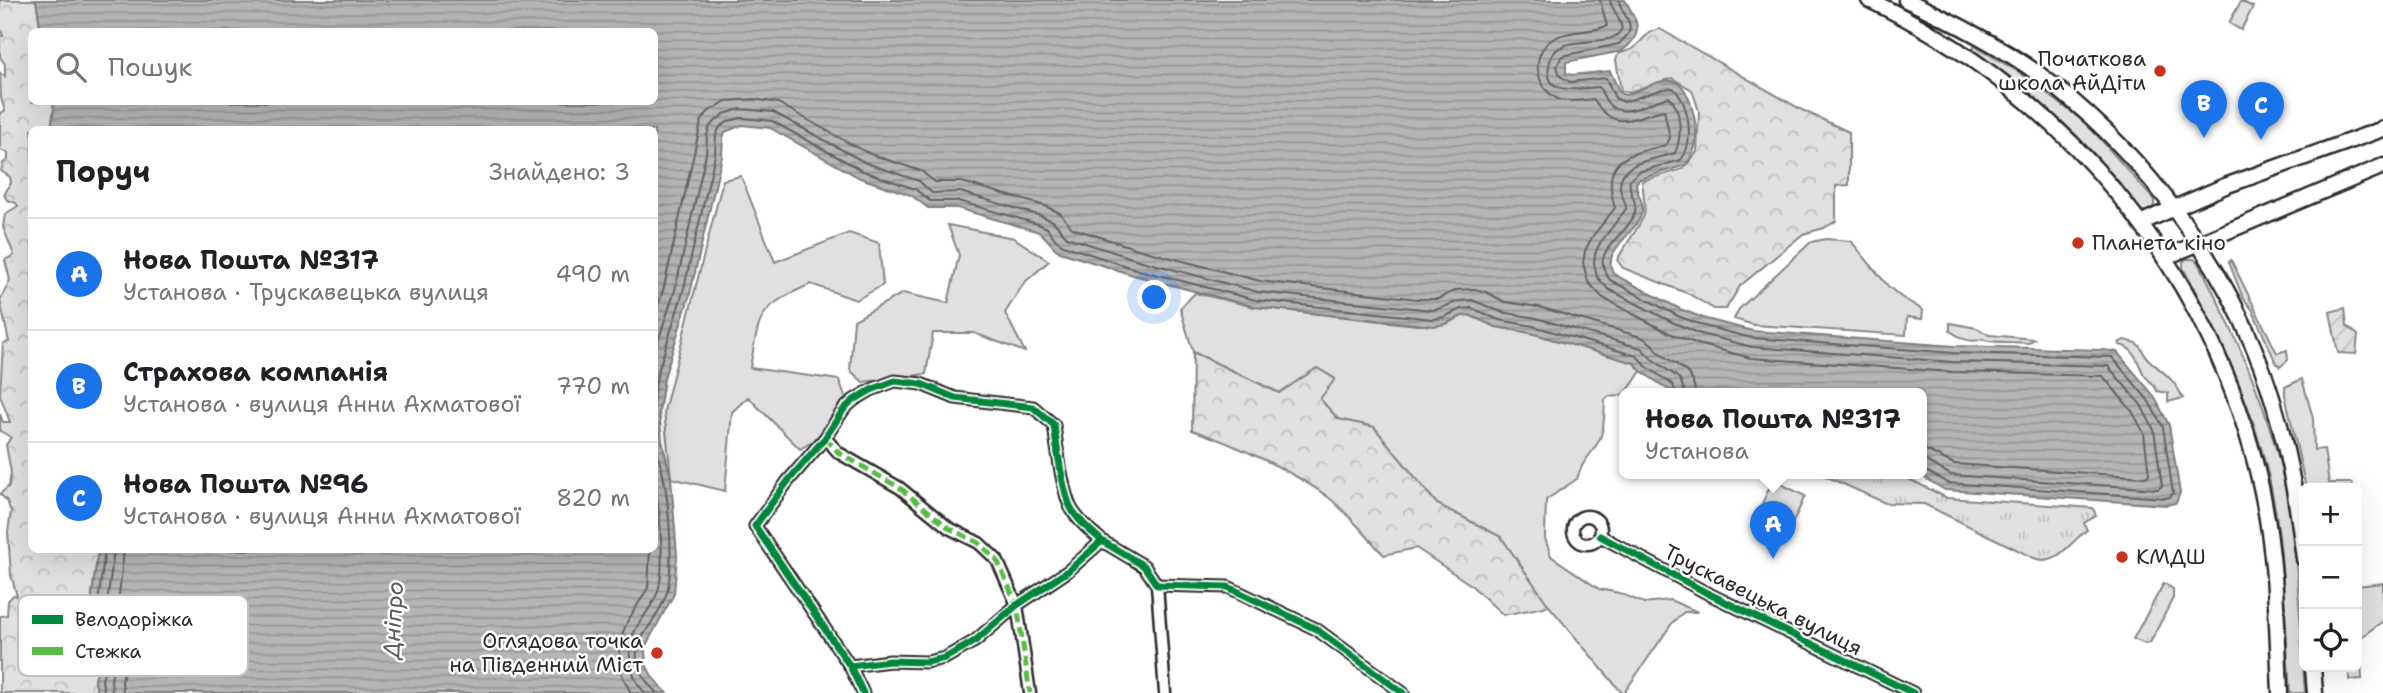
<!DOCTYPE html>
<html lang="uk">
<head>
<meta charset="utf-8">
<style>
  body { margin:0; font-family:"Shantell Sans",sans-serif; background:#f2f2f2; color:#202124 }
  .controls { position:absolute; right:21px; bottom:21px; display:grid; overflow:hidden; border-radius:10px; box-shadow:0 7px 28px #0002 }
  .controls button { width:63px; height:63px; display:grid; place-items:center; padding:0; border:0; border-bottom:2px solid #e0e0e0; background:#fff; color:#202124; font:35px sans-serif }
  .you { position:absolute; left:1155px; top:298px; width:24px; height:24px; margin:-18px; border:5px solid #fff; border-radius:50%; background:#1a73e8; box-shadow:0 0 0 10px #1a73e833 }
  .badge { display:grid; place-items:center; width:46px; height:46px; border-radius:50%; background:#1a73e8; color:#fff; font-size:23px; font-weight:700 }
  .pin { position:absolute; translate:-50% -58px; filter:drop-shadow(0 2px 4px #0008) }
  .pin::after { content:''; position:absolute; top:37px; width:24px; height:21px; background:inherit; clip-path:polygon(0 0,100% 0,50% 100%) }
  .popup { position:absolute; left:1619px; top:388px; width:308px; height:91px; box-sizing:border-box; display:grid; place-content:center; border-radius:10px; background:#fff; filter:drop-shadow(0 2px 5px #0005); font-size:23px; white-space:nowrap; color:#757577 }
  .popup b { font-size:26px; color:#202124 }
  .popup::after { content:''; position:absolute; left:50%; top:100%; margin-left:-14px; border:14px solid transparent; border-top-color:#fff }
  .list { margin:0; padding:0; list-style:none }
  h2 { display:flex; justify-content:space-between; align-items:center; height:91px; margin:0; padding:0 28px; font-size:30px }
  h2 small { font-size:23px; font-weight:400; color:#757577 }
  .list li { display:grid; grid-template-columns:46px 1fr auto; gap:21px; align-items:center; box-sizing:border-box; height:112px; padding:0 28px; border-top:2px solid #e0e0e0 }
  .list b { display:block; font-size:26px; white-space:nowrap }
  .list p { margin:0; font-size:23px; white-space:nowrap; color:#757577 }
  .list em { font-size:23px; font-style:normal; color:#757577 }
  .icon { flex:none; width:38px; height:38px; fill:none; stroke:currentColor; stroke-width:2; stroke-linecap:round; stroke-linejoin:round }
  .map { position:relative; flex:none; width:2383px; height:693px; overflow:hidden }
  .search { position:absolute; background:#fff; box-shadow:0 7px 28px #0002; left:28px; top:28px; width:630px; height:77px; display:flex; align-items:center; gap:18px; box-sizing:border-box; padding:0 24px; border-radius:10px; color:#757577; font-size:26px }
  .panel { position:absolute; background:#fff; box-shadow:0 7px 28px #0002; left:28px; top:126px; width:630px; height:427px; border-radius:10px }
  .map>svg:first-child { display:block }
  .grass { fill:#e0e0e0; stroke:#868686; stroke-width:2 }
  .forest { fill:url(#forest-crowns); stroke:#868686; stroke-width:2 }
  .park { fill:url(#park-tufts); stroke:#868686; stroke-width:2 }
  .garden { fill:url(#garden-furrows); stroke:#868686; stroke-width:2 }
  .water { fill:url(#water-rules); stroke:#7e7e7e; stroke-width:2 }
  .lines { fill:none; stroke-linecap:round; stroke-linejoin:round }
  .shore { stroke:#636363; stroke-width:2 }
  .minor-casing { stroke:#2b2b2b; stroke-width:15 }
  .secondary-casing { stroke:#2b2b2b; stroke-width:19 }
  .minor { stroke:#fff; stroke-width:10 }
  .secondary { stroke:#fff; stroke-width:14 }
  .quiet { stroke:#58b947; stroke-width:5; stroke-dasharray:10 5; stroke-linecap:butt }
  .cycleway-casing { stroke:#fff; stroke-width:11 }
  .cycleway { stroke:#00873e; stroke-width:7 }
  .poi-dot { fill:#c8321e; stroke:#fff; stroke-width:2.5 }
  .labels { text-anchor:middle; stroke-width:5; stroke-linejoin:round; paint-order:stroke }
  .poi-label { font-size:21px; fill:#2b2b2b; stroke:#fff; text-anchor:end }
  .street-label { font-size:21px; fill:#2b2b2b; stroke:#fff }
  .water-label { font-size:23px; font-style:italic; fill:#5c5c5c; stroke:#fff }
  .key { fill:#fff; stroke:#bfbfbf; stroke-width:2 }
  .key-label { font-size:19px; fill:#2b2b2b }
</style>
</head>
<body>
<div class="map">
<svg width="2383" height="693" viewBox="0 0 2383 693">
  <defs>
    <pattern id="forest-crowns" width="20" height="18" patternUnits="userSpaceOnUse" patternTransform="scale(1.75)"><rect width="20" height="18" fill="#e0e0e0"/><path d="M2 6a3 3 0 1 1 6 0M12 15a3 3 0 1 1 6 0" fill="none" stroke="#c0c0c0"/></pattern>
    <pattern id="park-tufts" width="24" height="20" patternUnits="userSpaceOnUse" patternTransform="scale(1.75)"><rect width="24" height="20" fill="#e0e0e0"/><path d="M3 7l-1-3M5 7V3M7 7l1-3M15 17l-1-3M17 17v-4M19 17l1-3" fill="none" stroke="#c0c0c0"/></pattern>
    <pattern id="garden-furrows" width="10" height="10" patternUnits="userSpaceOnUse" patternTransform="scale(1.75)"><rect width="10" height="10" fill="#e0e0e0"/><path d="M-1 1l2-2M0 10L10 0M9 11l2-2" fill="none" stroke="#c0c0c0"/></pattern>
    <pattern id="water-rules" width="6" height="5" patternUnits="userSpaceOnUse" patternTransform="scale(1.75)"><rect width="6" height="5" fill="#b6b6b6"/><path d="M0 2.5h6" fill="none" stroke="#949494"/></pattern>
  </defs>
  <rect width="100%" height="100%" fill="#fff"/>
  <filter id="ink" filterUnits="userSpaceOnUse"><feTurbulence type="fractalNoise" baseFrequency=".0143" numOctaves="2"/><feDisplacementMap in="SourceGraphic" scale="14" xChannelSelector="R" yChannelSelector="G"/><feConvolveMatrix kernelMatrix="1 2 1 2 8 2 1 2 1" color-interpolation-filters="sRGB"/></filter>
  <g filter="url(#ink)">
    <!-- grass -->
    <path class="grass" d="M2241,1L2253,7L2241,30L2229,23Z
      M1974,46L2022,74L2088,125L2154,200V206L2146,212L2141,210L2077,136L2014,80L1973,50Z
      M741,176L775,262L849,233L879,243L883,285L856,300L811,284C757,308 760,313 750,368L839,380L847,401L817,439L800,449L748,397L732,412L725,491L671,478L664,411L723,180Z
      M948,225L1014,238L1049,261L1024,283L1005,313L1025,352L974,333H933L926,374L863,382L850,370L854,320L903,293L948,303L959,255Z
      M1826,239L1851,241L1888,286L1901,297L1923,310L1922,319L1907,317L1906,335L1754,325L1734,319L1739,309L1811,242Z
      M2186,259H2194L2199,263C2229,322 2257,381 2275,445C2298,525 2299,610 2305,693H2290C2286,638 2285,582 2278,528C2266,435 2228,349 2183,268V262Z
      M2231,260L2277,353L2287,350L2288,360L2280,367L2276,363L2252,309L2243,298L2229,262Z
      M1195,293L1255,307L1416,325L1446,324L1462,316L1469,315L1496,327L1531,333L1635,363L1641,371C1632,384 1626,400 1609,396L1605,400C1604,415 1605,431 1597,444C1588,459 1582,461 1577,479L1546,500L1545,538L1551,556L1599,589L1619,593L1644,603L1670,600L1698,612H1684L1673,622L1626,690V693H1622L1549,606L1501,537L1437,504L1374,427L1338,419L1320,399L1334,378L1317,368L1280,393L1193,352L1180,308Z
      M1950,323L1977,328L1989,335L2034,339L2029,343C2015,341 1994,344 1982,339C1969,344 1960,337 1950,331Z
      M2124,340C2147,344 2138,350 2149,360C2164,373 2174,379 2183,398L2168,402V393L2157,391C2154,382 2147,381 2143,373C2137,361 2135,348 2120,345L2119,343Z
      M2302,379L2313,418L2314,450L2324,449L2329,483H2352V488H2306L2285,395V387Z
      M1773,480L1805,496L1784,542L1751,527Z
      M2383,583V621L2360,638L2362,679L2349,680V667H2357V586Z"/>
    <!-- forest -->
    <path class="forest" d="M0,0H36L41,31L32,32V102H53L54,109L51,129L32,130V550H98L91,603L97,626L91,644L100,660L95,680L97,693H0V616L7,615L8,601L13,595L17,596L11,575L8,532L11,512L7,501L0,494L9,486L11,472L6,445L11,437L0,431V414L3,422H10L0,395L3,343L9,342L0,300L10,280L5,260L14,255L3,227L5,214L18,206L16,203L7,200L4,195L11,183L10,177L1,171L3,163L8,160V153L0,150V113L5,111L1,98L0,73L5,77V64L0,57V36H3L0,26Z
      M1660,29L1802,110L1849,132V185L1836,186V221L1824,228L1803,234L1740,286L1726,309H1714L1689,294L1623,268L1617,260C1622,250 1642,223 1644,215C1646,204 1643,192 1642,181L1683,169L1697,152L1699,111L1692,90L1672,78L1629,92L1621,91L1616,60L1618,54L1633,49L1650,32Z
      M1193,352L1279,393L1317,368L1335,379L1320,399L1338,419L1374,427L1437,504L1501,537L1549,606L1503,615L1471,585L1416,548L1384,555C1366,536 1348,513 1328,497C1293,471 1234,444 1192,430Z"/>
    <!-- park -->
    <path class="park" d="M1819,473H1897L1947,498L2093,508L2096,516L2084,523L2087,530C2070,542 2057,567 2034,558L1924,504L1885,503Z
      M2164,583L2173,589V598L2150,643L2145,644L2133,639Z"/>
    <!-- garden -->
    <path class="garden" d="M2345,308L2347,326L2358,335L2356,354L2338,353L2330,312Z"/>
    <!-- water -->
    <path class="water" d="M36,0H1625C1637,21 1646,33 1622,51L1566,62V73L1571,75L1610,71L1620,93L1625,95C1639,92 1658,78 1673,81C1690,84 1697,124 1696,139C1696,148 1691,158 1686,165L1640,179L1636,183C1636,193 1644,200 1642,211C1639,233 1597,252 1615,275L1680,309L1706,319L1753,331L1954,346L2103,350L2117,352L2154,396L2169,425L2180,493L2176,503L2166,505L1945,490L1916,473H1922V393H1673L1641,371L1634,363L1531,333L1496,327L1469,315L1462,316L1446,324L1434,326L1255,307L1133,275L1060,252C1050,246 1047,235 1036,231L957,208H928L911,195L860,178L770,128L742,125L725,132L723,138L722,156L690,294L664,378L659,412L662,441L671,478L677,556L674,594L645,647L646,665L653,678L667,693H97L95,680L100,660L91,644L97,626L91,603L98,550H654V130L51,129L54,109L53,102H654V32L41,31Z"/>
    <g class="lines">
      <!-- shore -->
      <path class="shore" d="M1600,0L1607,26C1590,33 1566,29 1550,41C1529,57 1537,91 1560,100C1571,103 1582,100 1593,99C1617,135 1632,116 1664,110L1670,138L1666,145C1625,155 1600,159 1615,208L1592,237L1585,251L1583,263L1588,282L1603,298L1669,333L1698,344L1751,358L1953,372L2103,376L2132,411L2144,433L2149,474L2146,477L1954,464L1922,448
        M1610,0C1611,9 1624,22 1621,30C1611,51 1557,30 1550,61C1540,99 1580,88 1599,87C1602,92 1604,98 1607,102C1622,123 1651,100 1669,97C1682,109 1682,138 1675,153C1656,160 1618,160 1620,188C1621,196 1626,201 1626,209L1600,243L1595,254L1594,263L1597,277L1608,289L1674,323L1701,334L1752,347L1953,362L2108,366L2141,405L2154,430L2162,486L2158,489L1951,475L1922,459
        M1619,0C1620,13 1633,19 1629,33L1619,44L1562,56L1557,66L1560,76L1570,82L1606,78L1615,98L1624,102L1663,89L1673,88C1689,103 1695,141 1681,160L1638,172L1630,180C1627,192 1638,200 1635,212C1628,237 1586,250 1610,280L1678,316L1704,326L1752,338L1954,353L2112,357L2148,400L2163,427L2173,493L2170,497L2165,498L1948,483L1922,469
        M654,318L664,287L701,122L708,112L726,101L754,99L778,103L847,142L870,154L921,171L935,182H962L1045,206L1060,213L1072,228L1141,250L1260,281L1418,299H1438L1456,290L1474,289L1486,292L1505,302L1539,307L1641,337C1650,341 1653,345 1659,352C1674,366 1694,368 1695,393
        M654,353L675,290L706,154L707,135L710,126L724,114L741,109L773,112L866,163L919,181L932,193L960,192L1041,216L1053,221L1067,237L1138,260L1258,292L1432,310L1441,308L1459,301L1472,300L1501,312L1536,318L1641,348L1652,359L1680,379L1685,393
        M654,393L657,375L683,292L715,155L716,135L720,127L729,121L742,118L772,121L863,171L915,189L930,201H958L1038,224L1047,228L1056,240L1063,245L1135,269L1256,300L1433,319L1444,317L1461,309L1471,308L1499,320L1533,326L1637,356L1646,366L1673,385L1676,393
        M654,436C656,451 661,464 664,479C669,507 674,566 667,592C656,632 611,648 657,693
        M104,693L102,680L107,660L99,643L104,626L98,603L105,550
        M112,693L111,680L115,659L109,642L112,625L107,603L114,550
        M123,693L122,681L126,659L120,641L123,624L118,604L124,550
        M631,693L620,671L619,643L627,622L648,588L650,550
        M645,693C636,684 631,672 630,659C627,626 649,618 658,591C666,565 659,505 654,477"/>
      <!-- minor casing -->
      <g class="minor-casing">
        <path id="minor" d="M825,438L839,453L900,488L949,528L979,543L997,560L1017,605L1030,693
          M1573 530a14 14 0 1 1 28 0a14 14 0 1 1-28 0Z
          M1600,536L1707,593L1913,693
          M1102,541L1144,566L1157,585L1228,587L1316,629L1403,693
          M1157,585L1165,693
          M850,666L890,661L927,662L945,658L975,641L1017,605L1068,571L1102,541C1091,531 1078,521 1071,508C1063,493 1056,443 1054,425L1033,407L955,398L921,384L895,381L871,390L854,400L844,409L825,438L788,481L755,526L850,666L863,693"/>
      </g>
      <!-- secondary casing -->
      <g class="secondary-casing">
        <path id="secondary" d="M1869,0C2066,93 2214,274 2261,487C2276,555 2277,624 2280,693
          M1906,0C1952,21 1999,45 2040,75C2132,143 2211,243 2254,348C2282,415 2296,487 2304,559
          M2140,223L2225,186L2383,129
          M2166,257L2383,166
          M2313,667L2315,693"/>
      </g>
      <!-- minor -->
      <use href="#minor" class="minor"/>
      <!-- secondary -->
      <use href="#secondary" class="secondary"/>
      <!-- quiet -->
      <path class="quiet" d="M825,438L839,453L900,488L949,528L979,543L997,560L1017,605L1030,693"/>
      <!-- cycleway casing -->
      <g class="cycleway-casing">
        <path id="cycleway" d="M1600,536L1707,593L1913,693
          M1102,541L1144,566L1157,585L1228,587L1316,629L1403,693
          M850,666L890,661L927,662L945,658L975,641L1017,605L1068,571L1102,541C1091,531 1078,521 1071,508C1063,493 1056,443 1054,425L1033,407L955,398L921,384L895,381L871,390L854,400L844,409L825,438L788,481L755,526L850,666L863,693"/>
      </g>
      <!-- cycleway -->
      <use href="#cycleway" class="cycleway"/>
    </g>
  </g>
  <!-- markers -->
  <g class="poi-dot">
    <circle cx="2160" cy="71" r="7"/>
    <circle cx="2078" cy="243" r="7"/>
    <circle cx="2122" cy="557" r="7"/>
    <circle cx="657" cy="653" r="7"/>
  </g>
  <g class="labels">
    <!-- poi labels -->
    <g class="poi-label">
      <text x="2146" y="66">Початкова<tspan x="2146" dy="24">школа АйДіти</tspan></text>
      <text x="2092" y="250" text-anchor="start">Планета кіно</text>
      <text x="2136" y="564" text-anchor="start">КМДШ</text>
      <text x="643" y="648">Оглядова точка<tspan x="643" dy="24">на Південний Міст</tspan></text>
    </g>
    <!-- street labels -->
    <g class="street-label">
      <text transform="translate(1763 600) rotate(27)" y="7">Трускавецька вулиця</text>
    </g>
    <!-- water labels -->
    <g class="water-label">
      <text transform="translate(393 620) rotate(-87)" y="8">Дніпро</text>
    </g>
  </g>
  <!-- legend -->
  <rect x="18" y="595" width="230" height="81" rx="10" class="key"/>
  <rect x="32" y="615" width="31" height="9" fill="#00873e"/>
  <rect x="32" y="647" width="31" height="8" fill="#58b947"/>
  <g class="key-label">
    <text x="75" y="626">Велодоріжка</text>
    <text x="75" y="658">Стежка</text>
  </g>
</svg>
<div class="controls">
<button>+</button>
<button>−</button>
<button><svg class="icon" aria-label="locate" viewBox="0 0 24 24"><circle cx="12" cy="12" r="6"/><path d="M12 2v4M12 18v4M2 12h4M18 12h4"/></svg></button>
</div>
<div class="you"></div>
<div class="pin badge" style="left:1773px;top:559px">A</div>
<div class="popup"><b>Нова Пошта №317</b>Установа</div>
<div class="pin badge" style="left:2204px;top:138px">B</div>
<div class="pin badge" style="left:2261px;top:140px">C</div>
<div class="search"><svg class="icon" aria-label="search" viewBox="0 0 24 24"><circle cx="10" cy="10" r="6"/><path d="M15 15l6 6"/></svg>Пошук</div>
<section class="panel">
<h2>Поруч<small>Знайдено: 3</small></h2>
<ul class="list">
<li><span class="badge">A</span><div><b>Нова Пошта №317</b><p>Установа · Трускавецька вулиця</p></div><em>490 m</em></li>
<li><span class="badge">B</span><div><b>Страхова компанія</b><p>Установа · вулиця Анни Ахматової</p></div><em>770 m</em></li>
<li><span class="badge">C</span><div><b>Нова Пошта №96</b><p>Установа · вулиця Анни Ахматової</p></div><em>820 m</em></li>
</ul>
</section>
</div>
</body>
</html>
